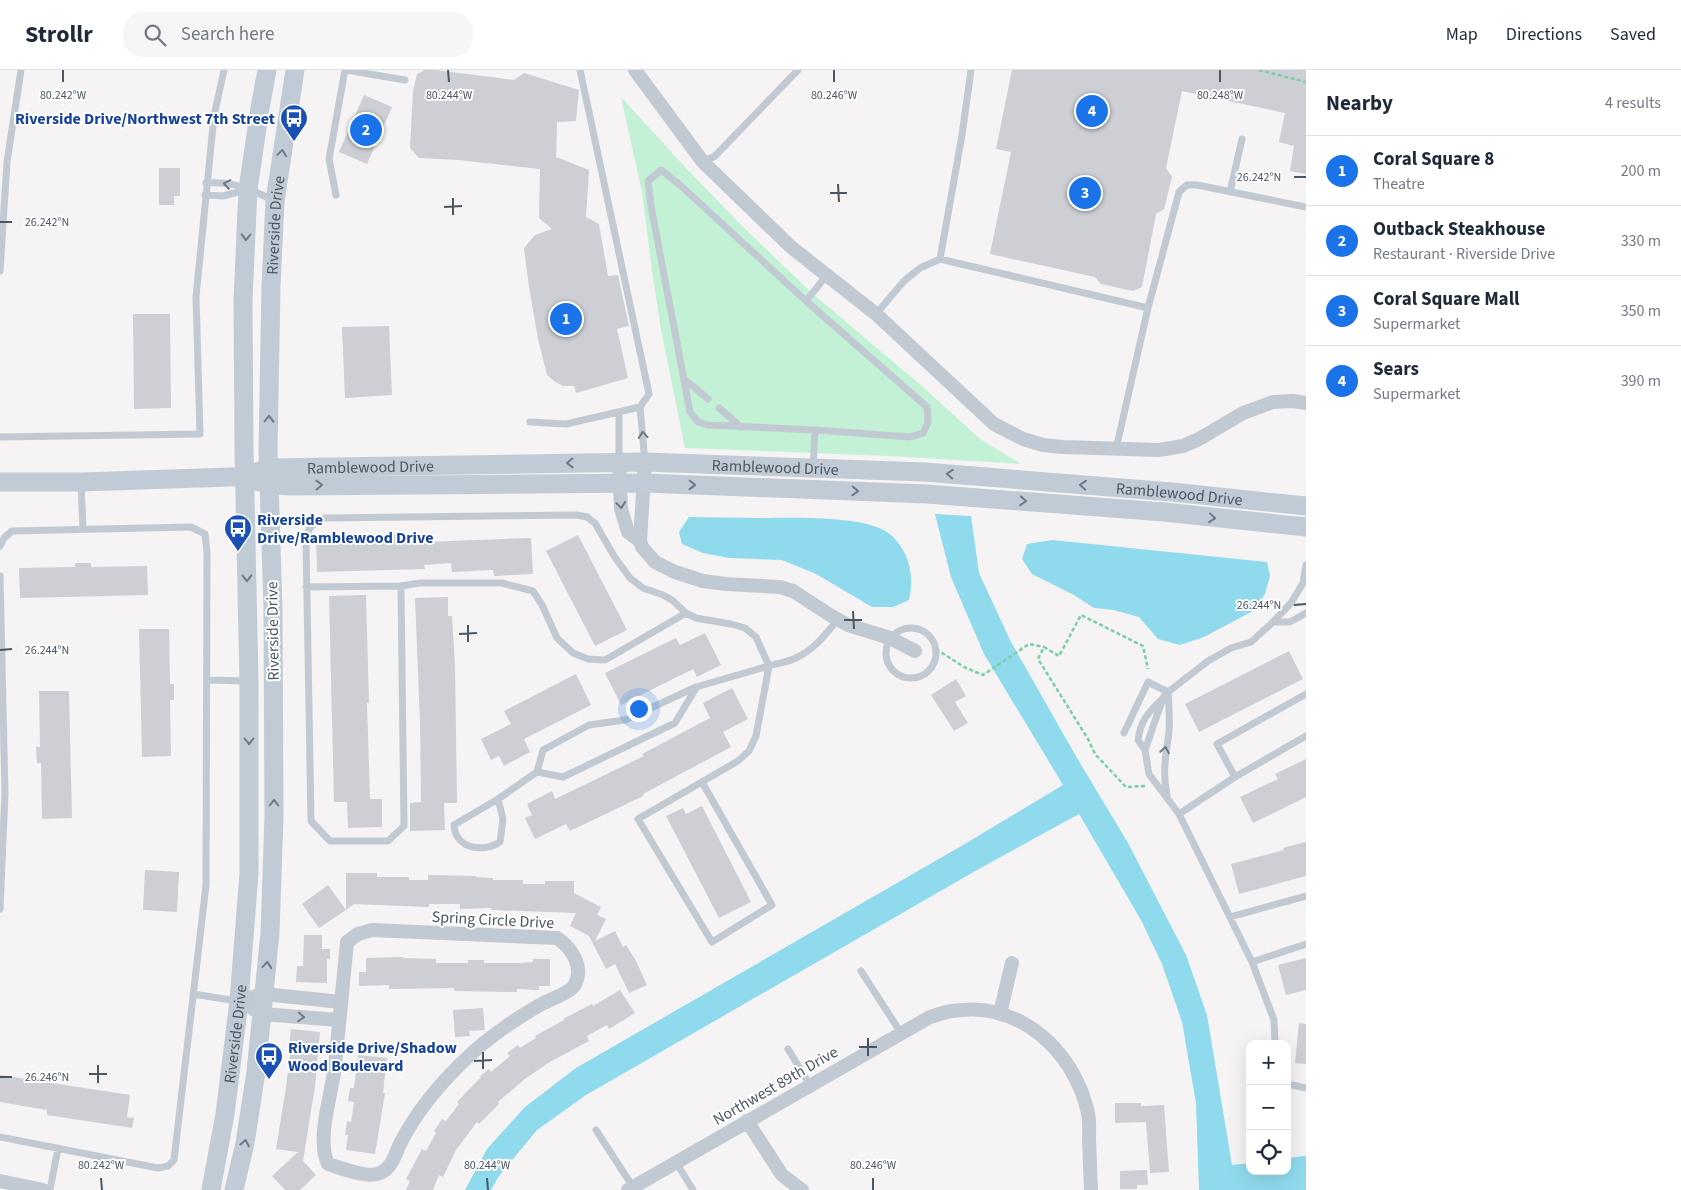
<!DOCTYPE html>
<html lang="en">
<head>
<meta charset="utf-8">
<style>
  body { margin:0; font-family:"Source Sans 3",sans-serif; background:#f6f6f7; color:#1f2937 }
  .controls { position:absolute; right:15px; bottom:15px; display:grid; overflow:hidden; border-radius:10px; box-shadow:0 5px 20px #0002 }
  .controls button { width:45px; height:45px; display:grid; place-items:center; padding:0; border:0; border-bottom:1px solid #e0e1e3; background:#fff; color:#1f2937; font:25px sans-serif }
  .you { position:absolute; left:638px; top:638px; width:18px; height:18px; margin:-12px; border:4px solid #fff; border-radius:50%; background:#1a73e8; box-shadow:0 0 0 8px #1a73e833 }
  .badge { display:grid; place-items:center; width:32px; height:32px; border-radius:50%; background:#1a73e8; color:#fff; font-size:16px; font-weight:700 }
  .pin { position:absolute; translate:-50% -50%; border:2px solid #fff; box-shadow:0 1px 5px #0006 }
  .list { margin:0; padding:0; list-style:none }
  h2 { display:flex; justify-content:space-between; align-items:center; height:65px; margin:0; padding:0 20px; font-size:21px }
  h2 small { font-size:16px; font-weight:400; color:#747a83 }
  .list li { display:grid; grid-template-columns:32px 1fr auto; gap:15px; align-items:center; box-sizing:border-box; height:70px; padding:0 20px; border-top:1px solid #e0e1e3 }
  .list b { display:block; font-size:19px; white-space:nowrap }
  .list p { margin:0; font-size:16px; white-space:nowrap; color:#747a83 }
  .list em { font-size:16px; font-style:normal; color:#747a83 }
  .icon { flex:none; width:28px; height:28px; fill:none; stroke:currentColor; stroke-width:2; stroke-linecap:round; stroke-linejoin:round }
  .map { position:relative; flex:none; width:1306px; height:1120px; overflow:hidden }
  header { display:flex; align-items:center; gap:30px; box-sizing:border-box; height:70px; padding:0 25px; background:#fff; border-bottom:1px solid #e0e1e3 }
  header strong { font-size:24px }
  nav { display:flex; gap:28px; margin-inline-start:auto; font-size:18px }
  .search { width:350px; height:45px; background:#f6f6f7; display:flex; align-items:center; gap:12px; box-sizing:border-box; padding:0 18px; border-radius:20px; color:#747a83; font-size:19px }
  main { display:flex }
  aside { flex:1; background:#fff }
  .map>svg:first-child { display:block }
  .green { fill:#c3f1d5 }
  .water { fill:#90daee }
  .building { fill:#cdcfd5 }
  .lines { fill:none; stroke-linecap:round; stroke-linejoin:round }
  .path { stroke:#7ad0a6; stroke-width:2.5; stroke-dasharray:4 2.5; stroke-linecap:butt }
  .lane { stroke:#c1cad2; stroke-width:7 }
  .street { stroke:#c1cad2; stroke-width:14 }
  .secondary { stroke:#c1cbd6; stroke-width:19 }
  .oneway { stroke:#6e7984 }
  .oneway2 { stroke:#6e7983 }
  .ticks { fill:none; stroke:#4a5661; stroke-width:2 }
  .labels { text-anchor:middle; stroke-width:4; stroke-linejoin:round; paint-order:stroke }
  .transit-label { font-size:16px; font-weight:bold; fill:#164399; stroke:#fff; text-anchor:start }
  .street-label { font-size:16px; fill:#4a5661; stroke:#fff }
  .ticks-label { font-size:12px; text-anchor:middle; fill:#4a5661; stroke:#fff; stroke-width:4; stroke-linejoin:round; paint-order:stroke }
</style>
</head>
<body>
<header>
<strong>Strollr</strong>
<div class="search"><svg class="icon" aria-label="search" viewBox="0 0 24 24"><circle cx="10" cy="10" r="6"/><path d="M15 15l6 6"/></svg>Search here</div>
<nav><a>Map</a><a>Directions</a><a>Saved</a></nav>
</header>
<main>
<div class="map">
<svg width="1306" height="1120" viewBox="0 0 1306 1120">
  <rect width="100%" height="100%" fill="#f5f3f3"/>
  <!-- green -->
  <path class="green" d="M621,27L684,96L744,158L813,224L923,317L980,369L1021,394L890,386L685,378L661,260L652,201L642,122Z"/>
  <!-- water -->
  <path class="water" d="M935,444L971,446L979,503L1011,572L1077,688L1128,773L1186,885L1207,945L1232,1095L1250,1093V1101H1287V1088L1306,1086V1120H1199L1196,1033L1182,952L1162,894L1141,850L1079,744L977,800L586,1025L537,1060L499,1106L491,1120H465L487,1079L525,1037L576,998L963,775L1063,715L984,584L951,507Z
    M689,447C712,447 735,448 758,448C790,448 861,445 887,462C909,478 915,506 909,530L893,537H872L816,504L782,490L729,488L703,483L682,474L679,462Z
    M1052,470L1267,492L1270,506L1265,524L1253,541L1204,567L1180,575L1158,569L1139,547L1114,540L1094,538L1074,525L1032,504L1022,489L1027,474Z"/>
  <!-- building -->
  <path class="building" d="M425,0H436L514,10L524,3L579,20L576,51L557,52L556,87L589,100L586,147L599,154L608,206L618,205L629,256L617,259L628,308L576,323L574,316H563L554,311L547,305L538,269L529,217L524,178L535,165L552,159L539,148L540,99L459,90L419,88L410,78L413,21L417,4Z
    M1012,0H1306V104L1290,101L1294,76L1279,72L1285,43L1182,21L1166,98L1172,107L1164,139L1156,144L1142,217L1133,221L1101,214L1095,207L990,184L1011,82L996,79Z
    M364,25L392,37L367,94L339,82Z
    M159,98H180V126H174V135H159Z
    M133,244H170L171,338L134,339Z
    M389,256L392,325L345,328L342,257Z
    M424,463V472L531,468L533,504L494,506L493,500L452,502L451,493L424,495L425,499L317,502L316,467Z
    M578,465L627,560L595,576L546,481Z
    M75,493H91V497L147,496L148,525L20,528L19,498L75,497Z
    M366,525L369,633H367L370,729H382V757L348,758L347,732H334L329,526Z
    M448,527V546H452L455,596L457,733H444L445,760L410,761V733L421,732L420,652L415,528Z
    M139,559H169L170,614H174V630H170L171,686L142,687Z
    M705,563L721,595L697,607L693,599L621,635L605,603L676,568L680,575Z
    M1289,581L1303,609L1199,662L1185,634Z
    M576,604L591,635L524,669L530,682L504,696L499,686L491,690L481,669L511,654L504,641Z
    M956,609L966,626L955,632L968,653L954,661L931,625Z
    M732,618L748,649L723,662L731,677L643,724V726L570,761L566,754L535,769L525,748L532,745L527,734L552,721L555,729L644,686L642,684L710,648L703,633Z
    M39,621H69L72,748L42,749L41,693H37L36,677H40Z
    M1306,689V727L1253,753L1240,727L1278,709L1275,704Z
    M702,736L751,832L719,848L666,746L683,738L686,744Z
    M1306,772V806L1239,824L1231,794L1284,780L1283,778Z
    M145,800L179,802L177,842L143,840Z
    M346,803H377V807H409V810H428V805L476,806V807L493,808V810H523V814H545V811H574V823L601,837L597,845L606,849L595,871L615,861L623,877L626,875L636,891L647,915L629,923L615,894L606,899L589,866L570,856L576,843L491,840V838L460,839V834H429V837L354,834L346,840Z
    M328,815L346,840L319,858L302,834Z
    M304,865H322V879H330V889H327V913L296,912L297,896H303Z
    M403,887V888L436,889V893H468V890H484V893H520L533,892V889H550V916H539V920L517,919V922L454,921V918L389,919V915L359,916V902H366V888Z
    M1306,888V920L1286,925L1278,895Z
    M620,920L635,943L609,959L607,955L587,966L589,971L548,993L525,1009L498,1032L499,1034L479,1054L477,1052L456,1080L443,1107L439,1105L433,1120H406L410,1111L406,1109L422,1079L426,1081L436,1063L434,1061L442,1049L446,1051L459,1034L457,1032L481,1007L480,1006L489,999L491,1002L510,986L507,983L518,975L520,978L536,968L535,966L564,950L563,949L592,934L593,936Z
    M483,938L485,960L469,961L470,966L455,967L453,940Z
    M1299,953L1306,954V994L1295,993Z
    M291,959L320,962L315,1016L303,1091L316,1105L300,1120H285L272,1106L298,1082L276,1079L286,1017L291,977H289Z
    M358,985L387,988L383,1023H385L375,1084L346,1080L348,1065H345L347,1051L351,1052L354,1032L348,1031L350,1018H354Z
    M0,1005L130,1025L127,1047L134,1048L132,1058L47,1045V1040L0,1032Z
    M1115,1033H1141V1036L1164,1035L1169,1102L1150,1103L1146,1052L1115,1053Z
    M1147,1100L1148,1115H1137V1119H1120V1101Z"/>
  <g class="lines">
    <!-- path -->
    <path class="path" d="M1259,0L1306,12
      M936,579L964,597L983,605L1029,574L1044,577
      M1145,716L1126,717L1095,684L1088,669L1038,589L1044,577L1059,586L1081,545L1143,576L1148,599"/>
    <!-- lane -->
    <path class="lane" d="M346,0L405,10
      M580,0L649,324L640,337L645,392
      M703,92L715,86L798,0
      M206,113C234,111 250,119 275,131
      M1230,122L1242,69
      M205,125L223,126L246,120
      M336,125L329,89L345,0
      M940,189L962,65L971,0
      M0,201L7,92L21,0
      M806,231L827,205
      M876,244L904,211L920,198L940,189L1148,238
      M684,309L708,329
      M719,338L741,357
      M530,352L566,354L640,337
      M0,367L200,364L196,227L214,46L224,0
      M1116,379L1148,238L1179,122L1187,115H1197L1306,137
      M619,392V342
      M813,398L815,360L708,355L698,352L690,342L651,136L648,111L661,100L680,115L806,231L927,337L928,352L923,363L910,367L815,360
      M81,412L83,459
      M0,476L4,468L12,461L191,457L205,464L207,482L206,815L174,1090L168,1096L158,1098L0,1067
      M0,506L5,723L0,839
      M306,517L401,516
      M1273,552H1290L1306,543
      M886 583a25 25 0 1 1 50 0a25 25 0 1 1-50 0Z
      M207,610L248,611
      M1168,622L1163,628L1145,680L1149,704L1179,744L1252,892L1274,950L1275,974
      M1124,663L1148,612L1168,622L1208,591L1231,578L1251,572L1273,552L1291,533L1303,513L1306,495
      M1145,680L1138,670C1141,650 1147,644 1161,630
      M537,702L563,707L675,653L696,618
      M1235,707L1217,674L1306,624
      M702,712L772,835L712,872L638,749L738,691L749,681L756,666L769,596C778,593 788,592 796,588C814,580 826,564 838,549
      M1167,725C1162,701 1166,685 1169,662C1170,649 1169,635 1168,622
      M498,729L503,749L500,772C483,783 455,779 454,755L498,729L537,702L543,680L589,655L625,650L696,617L769,596L756,567L745,558L731,554L696,548L686,543L672,530L663,525L643,518L630,508L614,486L595,453L587,447L577,445L324,448C312,454 308,457 306,470L311,751L330,771H388L404,756L401,516L420,513H502L533,521L542,535L557,568L573,583L588,589L605,590L686,543
      M1179,744L1235,707L1306,666
      M1230,847L1306,826
      M1252,892L1306,874
      M861,901L901,963
      M193,924L237,931
      M788,979L810,1015
      M1287,1014L1306,1018
      M596,1060L633,1117
      M676,1092L693,1120
      M50,1120L58,1078"/>
    <!-- street -->
    <path class="street" d="M635,0L703,92L791,177L876,244L994,354L1023,369L1043,375L1062,377L1159,380L1183,376L1199,369L1243,343L1273,332L1293,331L1306,333
      M619,392L621,439L628,462L640,471
      M645,392L640,471L642,477L655,492L675,502L703,511L726,514L780,517L793,521L830,545L848,555L890,568L915,581
      M372,860L557,868C572,878 585,898 574,916C569,923 546,931 538,936C517,948 488,968 470,985C443,1010 417,1040 400,1074C395,1084 393,1096 382,1102C369,1110 342,1098 328,1094C316,1069 332,1023 335,996C339,955 343,913 347,872L358,864Z
      M239,931L264,924L341,932
      M239,931L262,944L339,950
      M1000,943L1012,893
      M747,1051L782,1105L802,1120
      M0,1111L43,1120
      M628,1120L930,947C937,945 944,942 952,941C1019,930 1074,980 1088,1043C1090,1052 1089,1061 1089,1070C1090,1087 1090,1103 1091,1120"/>
    <!-- secondary -->
    <g class="secondary">
      <path id="s1" d="M257,402L269,398L645,392L924,402L1172,422L1306,436"/>
      <path d="M0,412H81L230,407H244L270,415L292,416L644,413L927,424L1164,442L1306,457"/>
      <path id="s2" d="M211,1120L225,1044L239,931L249,803V611L244,381L243,230L248,119L260,38L267,0"/>
      <path id="s3" d="M234,1120L245,1073L256,1002L270,863L274,747L273,538L268,380L271,216L275,131L295,0"/>
    </g>
  </g>
  <!-- one-way arrows -->
  <defs><path id="oneway-chevron" d="M-2-3.5L2.5 0L-2 3.5" fill="none" stroke-width="1.6" stroke-linecap="round" stroke-linejoin="round" transform="scale(1.25)"/></defs>
  <g class="oneway">
    <use href="#oneway-chevron" transform="translate(282 83) rotate(-82)"/>
    <use href="#oneway-chevron" transform="translate(246 167) rotate(92)"/>
    <use href="#oneway-chevron" transform="translate(269 349) rotate(-89)"/>
    <use href="#oneway-chevron" transform="translate(570 393) rotate(179)"/>
    <use href="#oneway-chevron" transform="translate(950 404) rotate(-176)"/>
    <use href="#oneway-chevron" transform="translate(319 415) rotate(-1)"/>
    <use href="#oneway-chevron" transform="translate(692 415) rotate(2)"/>
    <use href="#oneway-chevron" transform="translate(1083 415) rotate(-175)"/>
    <use href="#oneway-chevron" transform="translate(855 421) rotate(2)"/>
    <use href="#oneway-chevron" transform="translate(1023 431) rotate(5)"/>
    <use href="#oneway-chevron" transform="translate(1212 448) rotate(6)"/>
    <use href="#oneway-chevron" transform="translate(247 508) rotate(89)"/>
    <use href="#oneway-chevron" transform="translate(249 671) rotate(90)"/>
    <use href="#oneway-chevron" transform="translate(274 733) rotate(-90)"/>
    <use href="#oneway-chevron" transform="translate(267 895) rotate(-85)"/>
    <use href="#oneway-chevron" transform="translate(245 1073) rotate(-79)"/>
  </g>
  <g class="oneway2">
    <use href="#oneway-chevron" transform="translate(227 114) rotate(-170)"/>
    <use href="#oneway-chevron" transform="translate(643 365) rotate(-95)"/>
    <use href="#oneway-chevron" transform="translate(621 435) rotate(82)"/>
    <use href="#oneway-chevron" transform="translate(1165 680) rotate(-80)"/>
    <use href="#oneway-chevron" transform="translate(301 947) rotate(4)"/>
  </g>
  <!-- ticks -->
  <path class="ticks" d="M63,0V12M448,0L449,12M834,0V12M1220,0V12M1294,107H1306M838,114L839,132M830,123H847M453,128V145M444,137L462,136M0,152H12M1294,535L1306,534M853,541L854,559M844,550H862M468,555V572M459,564L477,563M0,580L12,579M868,968V986M859,977H877M483,982V999M474,991L492,990M98,995V1013M89,1004H107M0,1007H12M101,1108L102,1120M487,1108L488,1120M873,1108V1120"/>
  <!-- icons -->
  <defs>
    <g id="bus-pin" transform="scale(1.4375)"><path d="M0 17L-7.5 6A9.5 9.5 0 1 1 7.5 6Z" fill="#1a4fb4" stroke="#fff"/><path d="M-5-6H5V4H4V6H2V4H-2V6H-4V4H-5ZM-3.5-4V0h7V-4ZM-3.5 1.2v1.5H-2V1.2ZM2 1.2v1.5H3.5V1.2Z" fill="#fff"/></g>
  </defs>
  <g fill-rule="evenodd">
    <use href="#bus-pin" x="294" y="48"/>
    <use href="#bus-pin" x="238" y="458"/>
    <use href="#bus-pin" x="269" y="986"/>
  </g>
  <g class="labels">
    <!-- transit labels -->
    <g class="transit-label">
      <text x="275" y="54" text-anchor="end">Riverside Drive/Northwest 7th Street</text>
      <text x="257" y="455">Riverside<tspan x="257" dy="18">Drive/Ramblewood Drive</tspan></text>
      <text x="288" y="983">Riverside Drive/Shadow<tspan x="288" dy="18">Wood Boulevard</tspan></text>
    </g>
    <!-- street labels -->
    <g class="street-label">
      <text dy="6" stroke="none"><textPath href="#s3" startOffset="968">Riverside Drive</textPath></text>
      <text dy="6" stroke="none"><textPath href="#s1" startOffset="114">Ramblewood Drive</textPath></text>
      <text dy="6" stroke="none"><textPath href="#s1" startOffset="519">Ramblewood Drive</textPath></text>
      <text dy="6" stroke="none"><textPath href="#s1" startOffset="924">Ramblewood Drive</textPath></text>
      <text transform="translate(272 561) rotate(-91)" y="6">Riverside Drive</text>
      <text transform="translate(493 849) rotate(3)" y="6">Spring Circle Drive</text>
      <text dy="6" stroke="none"><textPath href="#s2" startOffset="158">Riverside Drive</textPath></text>
      <text transform="translate(775 1015) rotate(-30)" y="6">Northwest 89th Drive</text>
    </g>
  </g>
  <g class="ticks-label">
    <text x="63" y="29">80.242°W</text>
    <text x="449" y="29">80.244°W</text>
    <text x="834" y="29">80.246°W</text>
    <text x="1220" y="29">80.248°W</text>
    <text x="1259" y="111">26.242°N</text>
    <text x="47" y="156">26.242°N</text>
    <text x="1259" y="539">26.244°N</text>
    <text x="47" y="584">26.244°N</text>
    <text x="47" y="1011">26.246°N</text>
    <text x="101" y="1099">80.242°W</text>
    <text x="487" y="1099">80.244°W</text>
    <text x="873" y="1099">80.246°W</text>
  </g>
</svg>
<div class="controls">
<button>+</button>
<button>−</button>
<button><svg class="icon" aria-label="locate" viewBox="0 0 24 24"><circle cx="12" cy="12" r="6"/><path d="M12 2v4M12 18v4M2 12h4M18 12h4"/></svg></button>
</div>
<div class="you"></div>
<div class="pin badge" style="left:566px;top:249px">1</div>
<div class="pin badge" style="left:366px;top:60px">2</div>
<div class="pin badge" style="left:1085px;top:123px">3</div>
<div class="pin badge" style="left:1092px;top:41px">4</div>
</div>
<aside>
<h2>Nearby<small>4 results</small></h2>
<ul class="list">
<li><span class="badge">1</span><div><b>Coral Square 8</b><p>Theatre</p></div><em>200 m</em></li>
<li><span class="badge">2</span><div><b>Outback Steakhouse</b><p>Restaurant · Riverside Drive</p></div><em>330 m</em></li>
<li><span class="badge">3</span><div><b>Coral Square Mall</b><p>Supermarket</p></div><em>350 m</em></li>
<li><span class="badge">4</span><div><b>Sears</b><p>Supermarket</p></div><em>390 m</em></li>
</ul>
</aside>
</main>
</body>
</html>
